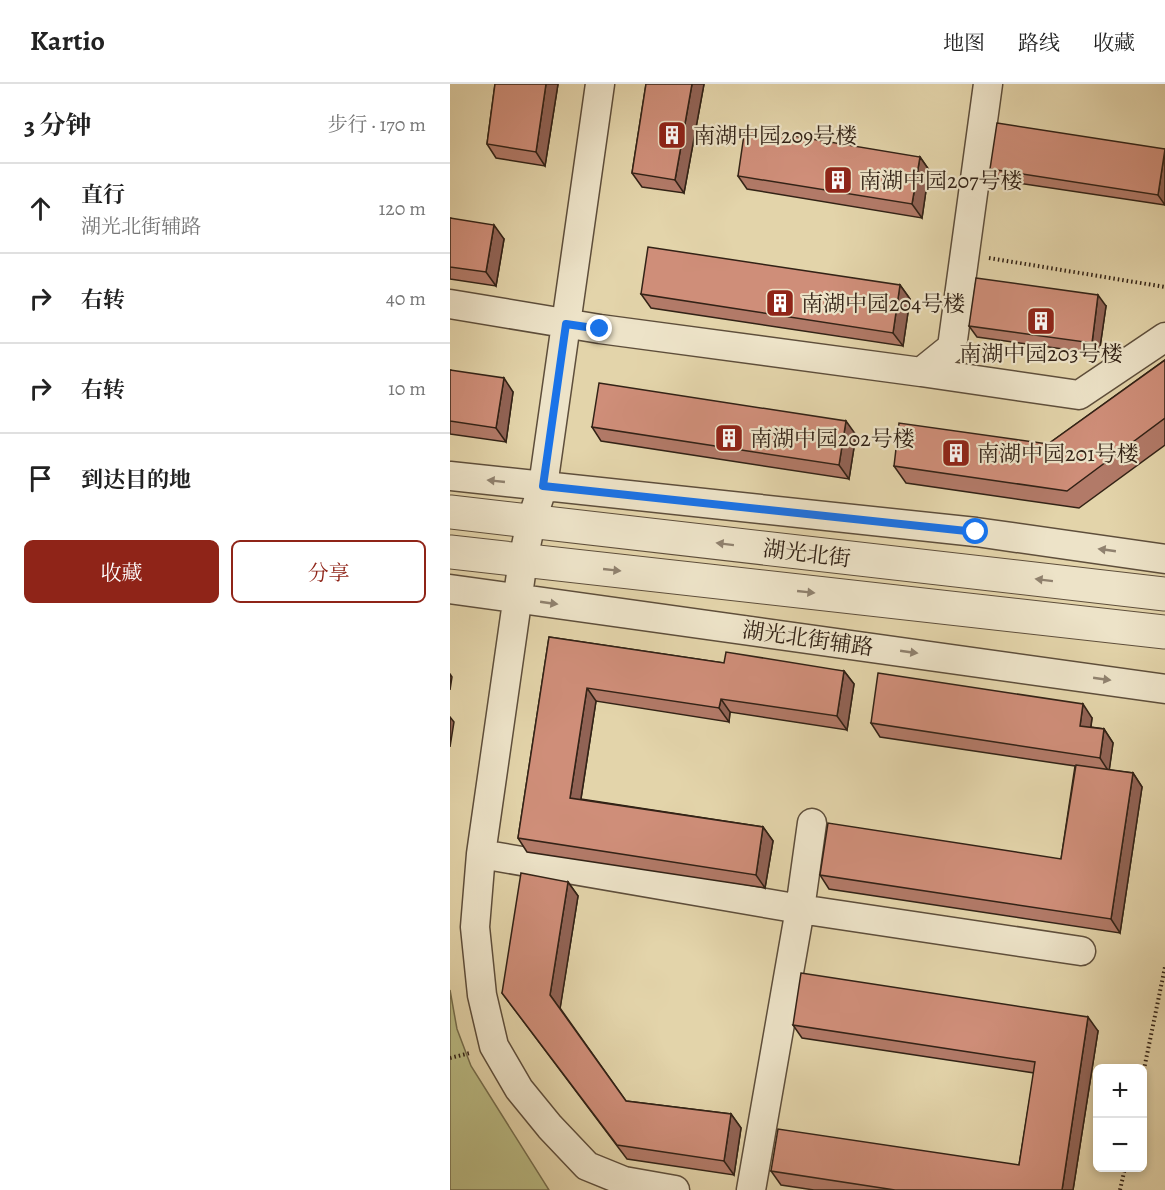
<!DOCTYPE html>
<html lang="zh">
<head>
<meta charset="utf-8">
<style>
  body { margin:0; font-family:Alegreya,"Noto Serif SC",serif; background:#f2f2f2; color:#222 }
  .controls { position:absolute; right:18px; bottom:18px; display:grid; overflow:hidden; border-radius:9px; box-shadow:0 3px 9px #0003 }
  .controls button { width:54px; height:54px; display:grid; place-items:center; padding:0; border:0; border-bottom:2px solid #e0e0e0; background:#fff; color:#222; font:30px sans-serif }
  .stop { position:absolute; width:18px; height:18px; margin:-14px; border:4px solid #1a73e8; border-radius:50%; background:#fff }
  .stop.end { background:#1a73e8; border-color:#fff; box-shadow:0 2px 6px #0008 }
  .list { margin:0; padding:0; list-style:none }
  h2 { display:flex; justify-content:space-between; align-items:center; height:78px; margin:0; padding:0 24px; font-size:26px }
  h2 small { font-size:20px; font-weight:400; color:#767676 }
  .list li { display:grid; grid-template-columns:39px 1fr auto; gap:18px; align-items:center; box-sizing:border-box; height:90px; padding:0 24px; border-top:2px solid #e0e0e0 }
  .list b { display:block; font-size:22px; white-space:nowrap }
  .list p { margin:0; font-size:20px; white-space:nowrap; color:#767676 }
  .list em { font-size:20px; font-style:normal; color:#767676 }
  .actions { display:flex; gap:12px; padding:18px 24px }
  .actions a { flex:1; padding:14px 0; border:2px solid #8f2418; border-radius:9px; text-align:center; font-size:21px; color:#8f2418 }
  .actions .main { background:#8f2418; color:#fff }
  .icon { flex:none; width:33px; height:33px; fill:none; stroke:currentColor; stroke-width:2; stroke-linecap:round; stroke-linejoin:round }
  .map { position:relative; flex:none; width:715px; height:1106px; overflow:hidden }
  header { display:flex; align-items:center; gap:36px; box-sizing:border-box; height:84px; padding:0 30px; background:#fff; border-bottom:2px solid #e0e0e0 }
  header strong { font-size:28px }
  nav { display:flex; gap:33px; margin-inline-start:auto; font-size:21px }
  main { display:flex }
  aside { flex:1; background:#fff }
  .map>svg:first-child { display:block }
  .green { fill:#babb84; stroke:#766e4d; stroke-width:1.5 }
  .lines { fill:none; stroke-linecap:round; stroke-linejoin:round }
  .minor-casing { stroke:#5e4e3b; stroke-width:31 }
  .tertiary-casing { stroke:#5e4e3b; stroke-width:35 }
  .path { stroke:#322216; stroke-width:4; stroke-dasharray:1.5 3; stroke-linecap:butt }
  .minor { stroke:#ede3c8; stroke-width:28 }
  .tertiary { stroke:#ede3c8; stroke-width:33 }
  .wall { fill:#b27a68; stroke:#322216; stroke-width:1.5 }
  .shaded-wall { fill:#916355; stroke:#322216; stroke-width:1.5 }
  .building { fill:#cf8e79; stroke:#322216; stroke-width:1.5 }
  .oneway { fill:#90826f }
  .route { stroke:#1a73e8; stroke-width:8 }
  .labels { text-anchor:middle; stroke-width:4.5; stroke-linejoin:round; paint-order:stroke }
  .poi-label { font-size:22px; fill:#322216; stroke:#ede3c8; text-anchor:start }
  .street-label { font-size:22px; fill:#322216; stroke:#ede3c8 }
</style>
</head>
<body>
<header>
<strong>Kartio</strong>
<nav><a>地图</a><a>路线</a><a>收藏</a></nav>
</header>
<main>
<aside>
<h2>3 分钟<small>步行 · 170 m</small></h2>
<ul class="list">
<li><svg class="icon" aria-label="ahead" viewBox="0 0 24 24"><path d="M12 20V5M6 11l6-6 6 6"/></svg><div><b>直行</b><p>湖光北街辅路</p></div><em>120 m</em></li>
<li><svg class="icon" aria-label="right" viewBox="0 0 24 24"><path d="M7 20v-9h11M14 6l5 5-5 5"/></svg><div><b>右转</b></div><em>40 m</em></li>
<li><svg class="icon" aria-label="right" viewBox="0 0 24 24"><path d="M7 20v-9h11M14 6l5 5-5 5"/></svg><div><b>右转</b></div><em>10 m</em></li>
<li><svg class="icon" aria-label="arrive" viewBox="0 0 24 24"><path d="M6 21V4h12l-3 4 3 4H6"/></svg><div><b>到达目的地</b></div></li>
</ul>
<div class="actions"><a class="main">收藏</a><a>分享</a></div>
</aside>
<div class="map">
<svg width="715" height="1106" viewBox="0 0 715 1106">
  <rect width="100%" height="100%" fill="#e3d4aa"/>
  <filter id="stains"><feTurbulence type="fractalNoise" baseFrequency=".00333" numOctaves="4"/><feColorMatrix values="0 0 0 0 .2 0 0 0 0 .09 0 0 0 0 .02 0 0 0 .5 -.17"/></filter>
  <radialGradient id="worn" r=".72"><stop offset=".6" stop-color="#630" stop-opacity="0"/><stop offset="1" stop-color="#630" stop-opacity=".3"/></radialGradient>
  <!-- green -->
  <path class="green" d="M0,906L7,945L21,982L99,1106H0Z"/>
  <g class="lines">
    <!-- minor casing -->
    <g class="minor-casing">
      <path id="minor" d="M150,0L93,402L81,438L73,476L31,770L25,843L32,911L44,962L69,1005L100,1043L137,1082L174,1097L225,1106
        M0,220L150,245L471,288L502,263L538,0
        M471,288L629,311L715,253
        M0,392L526,448L715,475
        M0,505L715,605
        M31,770L350,825L631,867
        M301,1106L350,825L362,739"/>
    </g>
    <!-- tertiary casing -->
    <g class="tertiary-casing">
      <path id="tertiary" d="M0,428L715,510
        M0,468L715,548"/>
    </g>
    <!-- path -->
    <path class="path" d="M539,174L715,203
      M0,974L20,969
      M692,995L715,883
      M670,1106L675,1084"/>
    <!-- minor -->
    <use href="#minor" class="minor"/>
    <!-- tertiary -->
    <use href="#tertiary" class="tertiary"/>
  </g>
  <!-- wall -->
  <path class="wall" d="M45,0H108L95,82L46,74L37,60Z
    M196,0H254L234,109L192,103L182,89Z
    M715,65V121L547,96L540,85Z
    M470,73L479,86L472,134L297,105L288,92Z
    M0,134L54,155L46,202L0,195Z
    M450,201L460,215L453,262L201,224L191,210Z
    M656,222L649,270L527,253L519,242Z
    M715,276V361L629,424L456,399L444,382L598,360Z
    M0,286L63,308L56,358L0,350Z
    M142,343L406,351L399,395L151,357Z
    M99,553L274,579L394,587L404,600L397,646L280,628L279,638L146,617L131,715L313,743L323,757L315,804L77,768L68,754Z
    M642,634L641,643L654,645L663,659L659,686L683,689L692,703L670,849L379,805L370,791L611,775L625,682L430,653L421,639Z
    M118,798L128,812L110,924L176,1017L281,1030L291,1044L284,1091L177,1075L52,909Z
    M343,941L648,947L623,1106H364L331,1101L321,1087L569,1081L584,989L352,954Z"/>
  <!-- shaded-wall -->
  <path class="shaded-wall" d="M96,0H108L95,82L86,68Z
    M242,0H254L234,109L225,96Z
    M715,65V121L708,111Z
    M470,73L479,86L472,134L462,120Z
    M44,141L54,155L46,202L36,188Z
    M450,201L460,215L453,262L443,249Z
    M648,211L656,222L649,270L642,259Z
    M54,294L63,308L56,358L46,344Z
    M396,337L406,351L399,395L389,381Z
    M394,587L404,600L397,646L387,632Z
    M0,590L2,593L0,606Z
    M137,604L146,617L129,727L120,714Z
    M271,615L280,628L279,638L269,624Z
    M633,620L642,634L639,655L630,642Z
    M0,633L4,638L0,663Z
    M654,645L663,659L659,688L650,674Z
    M683,689L692,703L670,849L661,835Z
    M313,743L323,757L315,804L306,791Z
    M118,798L128,812L110,925L100,911Z
    M638,933L648,947L623,1106H612Z
    M281,1030L291,1044L284,1091L274,1077Z"/>
  <!-- building -->
  <path class="building" d="M45,0H96L86,68L37,60Z
    M196,0H242L225,96L182,89Z
    M547,39L715,65L708,111L540,85Z
    M295,44L470,73L462,120L288,92Z
    M0,134L44,141L36,188L0,183Z
    M198,163L450,201L443,249L191,210Z
    M526,194L648,211L642,259L519,242Z
    M715,276V334L617,407L444,382L449,339L598,360Z
    M0,286L54,294L46,344L0,337Z
    M149,299L396,337L389,381L142,343Z
    M99,553L274,579L276,568L394,587L387,632L271,615L269,624L137,604L120,714L313,743L306,791L68,754Z
    M428,589L633,620L630,642L654,645L650,674L421,639Z
    M626,681L683,689L661,835L370,791L378,739L611,775Z
    M71,789L118,798L100,911L176,1017L281,1030L274,1077L167,1061L52,909Z
    M351,889L638,933L612,1106H445L321,1087L328,1045L569,1081L585,978L343,941Z"/>
  <!-- one-way arrows -->
  <defs><path id="oneway-solid" d="M-6-.8H1V-3.2L6.5 0L1 3.2V.8H-6Z" transform="scale(1.5)"/></defs>
  <g class="oneway">
    <use href="#oneway-solid" transform="translate(46 397) rotate(-174)"/>
    <use href="#oneway-solid" transform="translate(275 460) rotate(-173)"/>
    <use href="#oneway-solid" transform="translate(657 466) rotate(-172)"/>
    <use href="#oneway-solid" transform="translate(162 486) rotate(6)"/>
    <use href="#oneway-solid" transform="translate(594 496) rotate(-173)"/>
    <use href="#oneway-solid" transform="translate(356 508) rotate(6)"/>
    <use href="#oneway-solid" transform="translate(99 519) rotate(8)"/>
    <use href="#oneway-solid" transform="translate(459 568) rotate(8)"/>
    <use href="#oneway-solid" transform="translate(652 595) rotate(8)"/>
  </g>
  <g class="lines">
    <!-- route -->
    <path class="route" d="M150,245L116,240L93,402L526,448"/>
  </g>
  <!-- icons -->
  <defs>
    <g id="building-square" transform="scale(1.5)"><rect x="-9" y="-9" width="18" height="18" rx="4" fill="#8f2418" stroke="#ede3c8"/><path d="M-4-6H4V6H1V3H-1V6H-4ZM-2.5-4.3h1.7v1.8h-1.7ZM.8-4.3h1.7v1.8H.8ZM-2.5-1h1.7V.8h-1.7ZM.8-1h1.7V.8H.8Z" fill="#fff"/></g>
  </defs>
  <g fill-rule="evenodd">
    <use href="#building-square" x="222" y="51"/>
    <use href="#building-square" x="388" y="96"/>
    <use href="#building-square" x="330" y="219"/>
    <use href="#building-square" x="591" y="237"/>
    <use href="#building-square" x="279" y="354"/>
    <use href="#building-square" x="506" y="369"/>
  </g>
  <g class="labels">
    <!-- poi labels -->
    <g class="poi-label">
      <text x="243" y="59">南湖中园209号楼</text>
      <text x="409" y="104">南湖中园207号楼</text>
      <text x="351" y="227">南湖中园204号楼</text>
      <text x="591" y="277" text-anchor="middle">南湖中园203号楼</text>
      <text x="300" y="362">南湖中园202号楼</text>
      <text x="527" y="377">南湖中园201号楼</text>
    </g>
    <!-- street labels -->
    <g class="street-label">
      <text transform="translate(357 469) rotate(7)" y="8">湖光北街</text>
      <text transform="translate(358 554) rotate(8)" y="8">湖光北街辅路</text>
    </g>
  </g>
  <rect width="100%" height="100%" filter="url(#stains)"/>
  <rect width="100%" height="100%" fill="url(#worn)"/>
</svg>
<div class="controls">
<button>+</button>
<button>−</button>
</div>
<div class="stop" style="left:526px;top:448px"></div>
<div class="stop end" style="left:150px;top:245px"></div>
</div>
</main>
</body>
</html>
